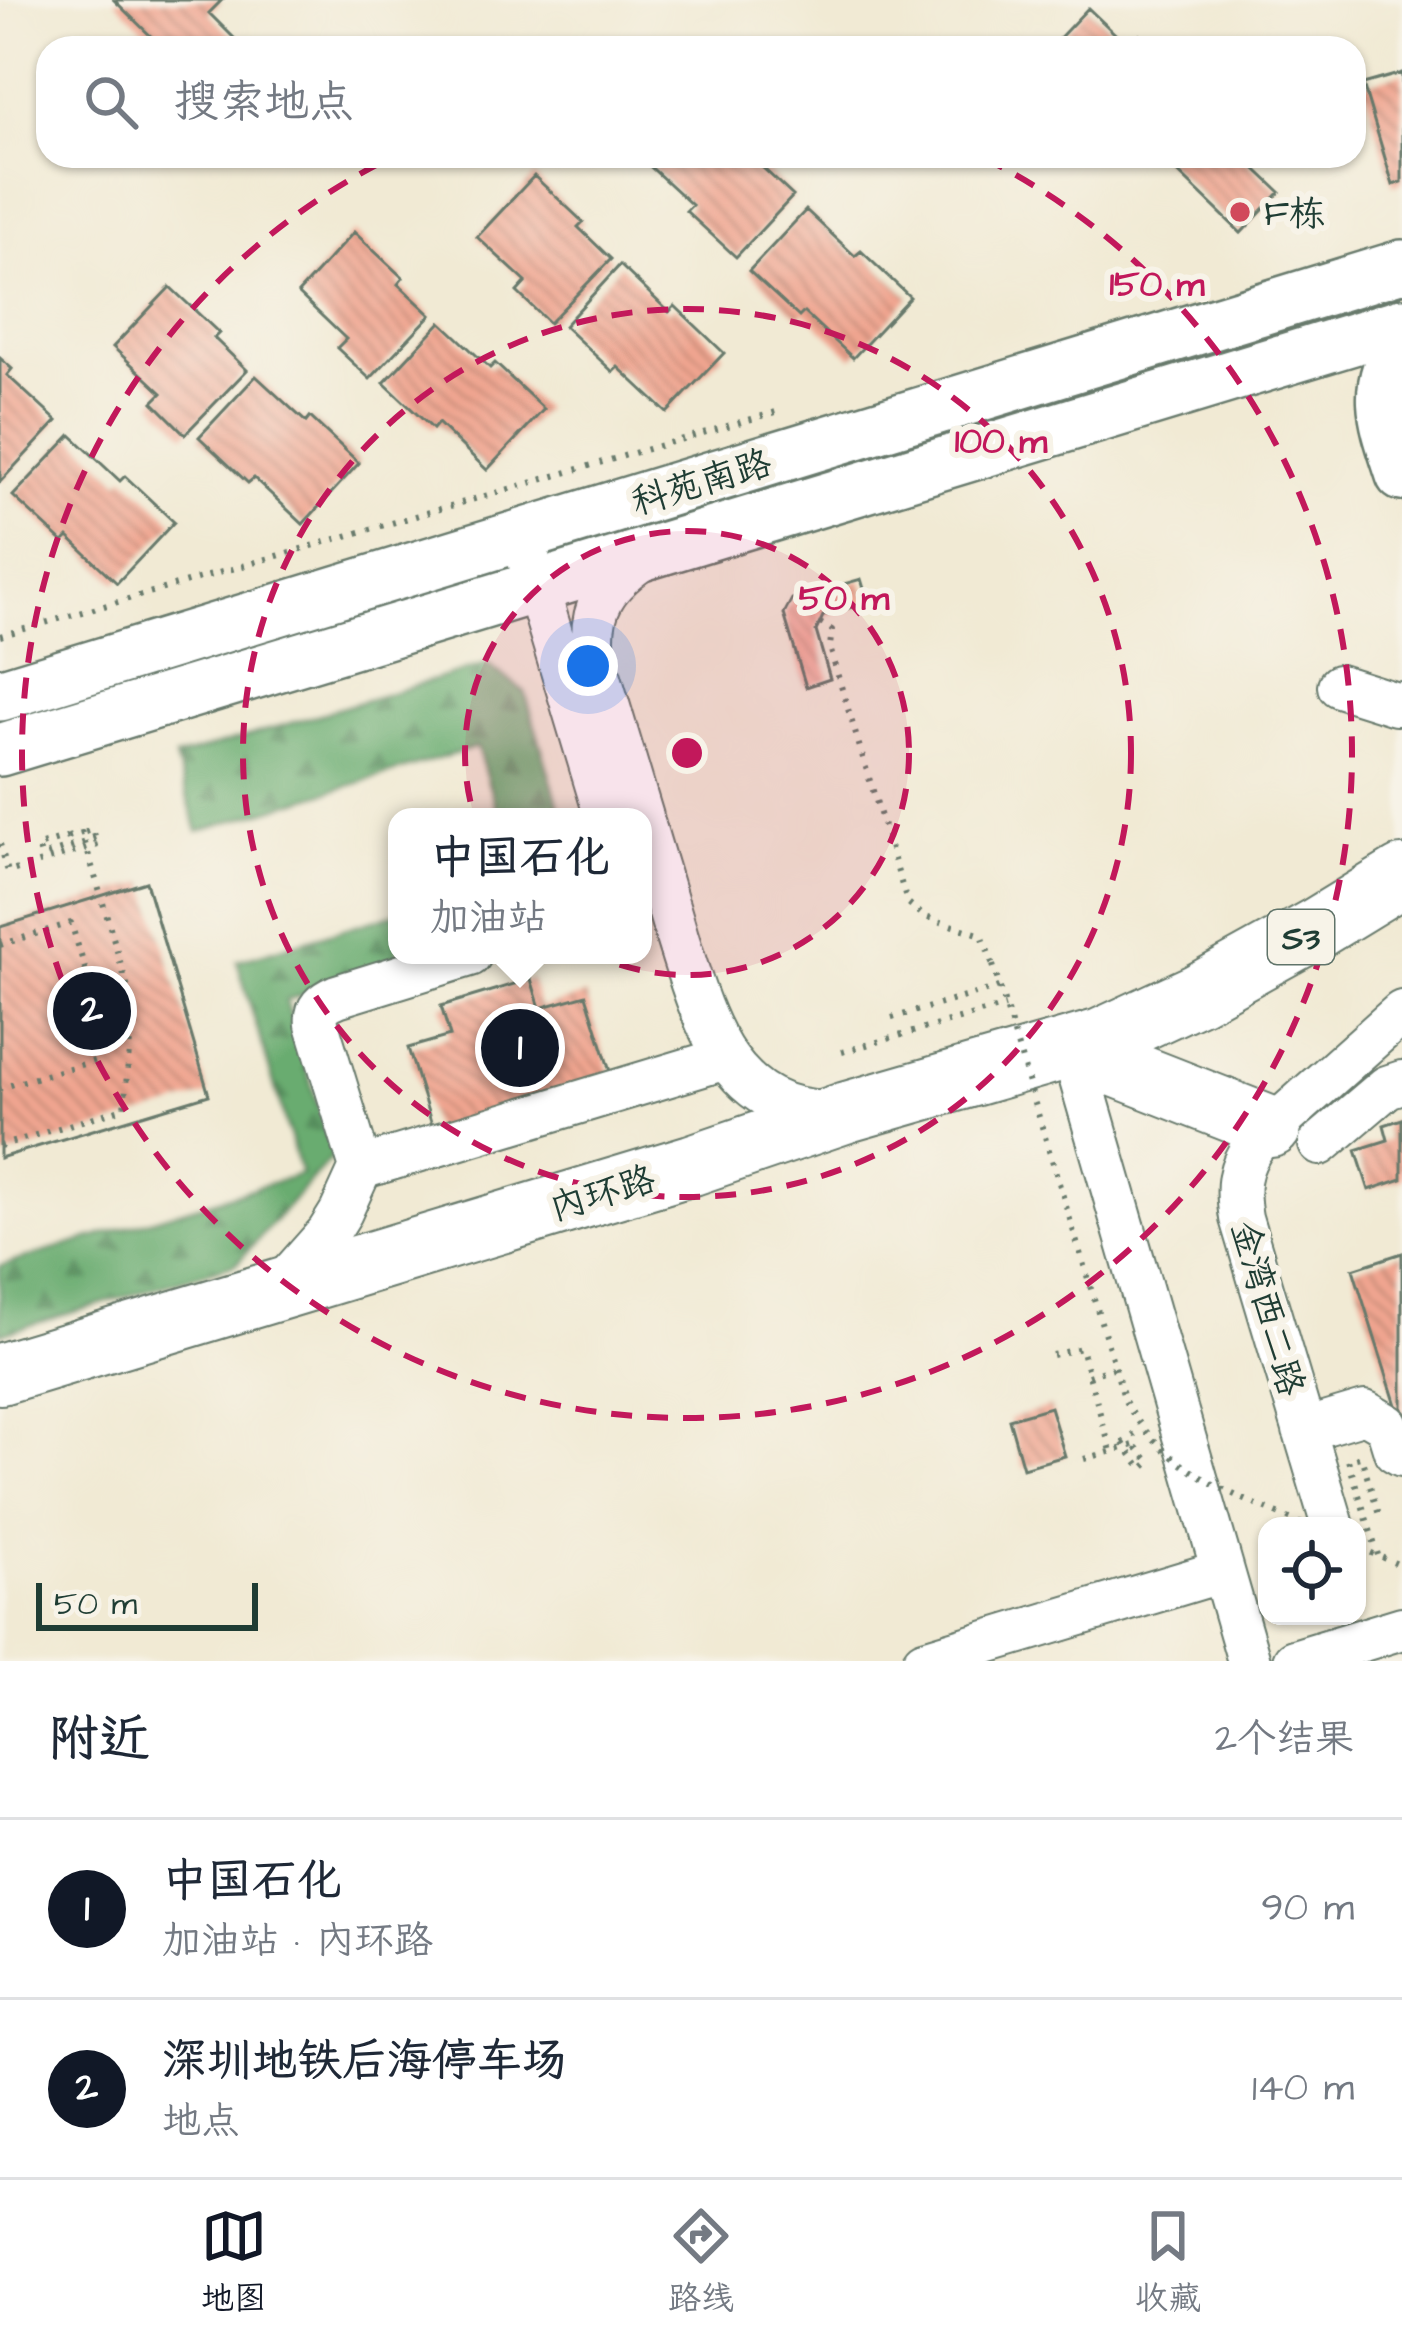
<!DOCTYPE html>
<html lang="zh">
<head>
<meta charset="utf-8">
<style>
  body { margin:0; font-family:"Architects Daughter","LXGW WenKai TC",sans-serif; background:#f6f6f7; color:#1f2937 }
  .controls { position:absolute; right:36px; bottom:36px; display:grid; overflow:hidden; border-radius:24px; box-shadow:0 3px 9px #0004 }
  .controls button { width:108px; height:108px; display:grid; place-items:center; padding:0; border:0; border-bottom:3px solid #e0e1e3; background:#fff; color:#1f2937; font:60px sans-serif }
  .scale { position:absolute; left:36px; bottom:30px; width:222px; box-sizing:border-box; padding-left:12px; border:6px solid #1f3d34; border-top:0; font-size:33px; line-height:42px; white-space:nowrap; color:#1f3d34; -webkit-text-stroke:9px #f7f3e8; paint-order:stroke }
  .you { position:absolute; left:588px; top:666px; width:42px; height:42px; margin:-30px; border:9px solid #fff; border-radius:50%; background:#1a73e8; box-shadow:0 0 0 18px #1a73e833 }
  .badge { display:grid; place-items:center; width:78px; height:78px; border-radius:50%; background:#111827; color:#fff; font-size:39px; font-weight:700 }
  .pin { position:absolute; translate:-50% -50%; border:6px solid #fff; box-shadow:0 3px 12px #0006 }
  .popup { position:absolute; left:388px; top:808px; width:264px; height:156px; box-sizing:border-box; display:grid; place-content:center; border-radius:24px; background:#fff; filter:drop-shadow(0 3px 9px #0005); font-size:39px; white-space:nowrap; color:#747a83 }
  .popup b { font-size:45px; color:#1f2937 }
  .popup::after { content:''; position:absolute; left:50%; top:100%; margin-left:-24px; border:24px solid transparent; border-top-color:#fff }
  .list { margin:0; padding:0; list-style:none }
  h2 { display:flex; justify-content:space-between; align-items:center; height:156px; margin:0; padding:0 48px; font-size:51px }
  h2 small { font-size:39px; font-weight:400; color:#747a83 }
  .list li { display:grid; grid-template-columns:78px 1fr auto; gap:36px; align-items:center; box-sizing:border-box; height:180px; padding:0 48px; border-top:3px solid #e0e1e3 }
  .list b { display:block; font-size:45px; white-space:nowrap }
  .list p { margin:0; font-size:39px; white-space:nowrap; color:#747a83 }
  .list em { font-size:39px; font-style:normal; color:#747a83 }
  .icon { flex:none; width:66px; height:66px; fill:none; stroke:currentColor; stroke-width:2; stroke-linecap:round; stroke-linejoin:round }
  .map { position:relative; flex:none; width:1402px; height:1661px; overflow:hidden }
  .search { position:absolute; background:#fff; box-shadow:0 3px 9px #0004; left:36px; right:36px; top:36px; height:132px; display:flex; align-items:center; gap:30px; box-sizing:border-box; padding:0 42px; border-radius:36px; color:#747a83; font-size:45px }
  .sheet { height:516px; background:#fff }
  nav { display:flex; justify-content:space-around; align-items:center; box-sizing:border-box; height:168px; border-top:3px solid #e0e1e3; background:#fff; font-size:33px; color:#747a83 }
  nav a { display:grid; justify-items:center; gap:6px }
  nav .on { color:#111827 }
  .map>svg:first-child { display:block }
  .forest { fill:url(#forest-firs); stroke:#447452; stroke-width:3 }
  .building { fill:url(#building-back-hatch) }
  .lines { fill:none; stroke-linecap:round; stroke-linejoin:round }
  .minor-casing { stroke:#687a6c; stroke-width:46 }
  .major-casing { stroke:#687a6c; stroke-width:56 }
  .highway-casing { stroke:#687a6c; stroke-width:64 }
  .path { stroke:#687a6c; stroke-width:6; stroke-dasharray:3 9; stroke-linecap:butt }
  .minor { stroke:#fff; stroke-width:42 }
  .major { stroke:#fff; stroke-width:51 }
  .highway { stroke:#fff; stroke-width:60 }
  .path-bridge { stroke:#687a6c; stroke-width:6; stroke-dasharray:3 9; stroke-linecap:butt }
  .ring { fill:none; stroke:#c2185b; stroke-width:6; stroke-dasharray:21 15 }
  .poi-dot { fill:#d1495b; stroke:#f7f3e8; stroke-width:4.5 }
  .labels { text-anchor:middle; stroke-width:12; stroke-linejoin:round; paint-order:stroke }
  .shield { fill:#f7f3e8; stroke:#60746a; stroke-width:3 }
  .shield-label { font-size:33px; font-weight:bold; fill:#1f3d34 }
  .poi-label { font-size:36px; fill:#1f3d34; stroke:#f7f3e8; text-anchor:start }
  .street-label { font-size:36px; fill:#1f3d34; stroke:#f7f3e8 }
  .centre { fill:#c2185b; stroke:#f7f3e8; stroke-width:6 }
  .ring-label { font-size:36px; text-anchor:middle; font-weight:bold; fill:#c2185b; stroke:#f7f3e8; stroke-width:12; stroke-linejoin:round; paint-order:stroke }
</style>
</head>
<body>
<div class="map">
<svg width="1402" height="1661" viewBox="0 0 1402 1661">
  <defs>
    <pattern id="forest-firs" width="22" height="20" patternUnits="userSpaceOnUse" patternTransform="scale(3)"><rect width="22" height="20" fill="#69ac70"/><path d="M5 1l3.5 6h-7zM16 11l3.5 6h-7z" fill="#568d5d"/></pattern>
    <pattern id="building-back-hatch" width="6" height="6" patternUnits="userSpaceOnUse" patternTransform="scale(3)"><rect width="6" height="6" fill="#f0a590"/><path d="M-1 5l2 2M0 0l6 6M5-1l2 2" fill="none" stroke="#c28876"/></pattern>
  </defs>
  <rect width="100%" height="100%" fill="#f7f3e8"/>
  <filter id="ink" filterUnits="userSpaceOnUse"><feTurbulence type="fractalNoise" baseFrequency=".00833" numOctaves="2"/><feDisplacementMap in="SourceGraphic" scale="24" xChannelSelector="R" yChannelSelector="G"/><feConvolveMatrix kernelMatrix="1 2 1 2 8 2 1 2 1" color-interpolation-filters="sRGB"/></filter>
  <filter id="wash" filterUnits="userSpaceOnUse"><feTurbulence type="fractalNoise" baseFrequency=".004" numOctaves="4" result="noise"/><feDisplacementMap in="SourceGraphic" scale="48" xChannelSelector="R" yChannelSelector="G"/><feGaussianBlur stdDeviation="2.7" result="paint"/><feColorMatrix in="noise" values="0 0 0 0 0 0 0 0 0 0 0 0 0 0 0 0 0 1.4 0 .05"/><feComposite in="paint" operator="in"/></filter>
  <g filter="url(#wash)">
    <rect width="100%" height="100%" fill="#f1ead4"/>
    <!-- forest -->
    <path class="forest" d="M487,664L525,692L562,817H499L477,747L198,831L175,758Z
      M397,913V955H434L286,1000L333,1156L236,1264L0,1334V1266L301,1174L237,961Z"/>
    <g id="blocks">
      <!-- building -->
      <path class="building" d="M114,0H222L209,13L244,48H163Z
        M1088,8L1129,47L1140,35L1153,48H1050Z
        M1402,73V182L1393,185L1363,84Z
        M645,156H750L793,196L736,257L686,211L692,205L642,159Z
        M1161,156H1242L1280,192L1241,233Z
        M534,176L583,222L578,227L611,259L549,323L517,292L526,282L477,237Z
        M806,210L855,256L861,251L910,297L853,358L804,312L799,317L749,271Z
        M354,232L403,278L398,284L431,315L370,379L337,348L346,339L298,293Z
        M620,265L669,312L675,306L724,353L667,413L618,367L613,372L564,326Z
        M170,287L219,333L214,338L247,370L185,434L153,402L162,393L113,347Z
        M441,322L490,368L495,363L544,409L487,470L438,423L433,429L384,383Z
        M0,358L12,369L7,375L57,421L0,482Z
        M256,376L306,422L310,417L359,463L303,524L254,478L248,483L199,437Z
        M71,435L120,481L125,476L174,522L117,583L68,537L63,542L13,496Z
        M861,579L868,602L823,616L816,631L830,679L806,687L784,614L792,599Z
        M146,882L209,1095L0,1158V927Z
        M531,979L540,1008L586,995L613,1081L435,1135L408,1048L450,1036L441,1006Z
        M1402,1119V1179L1369,1190L1356,1150L1388,1140L1384,1125Z
        M1402,1253V1421H1401L1353,1269Z
        M1050,1407L1065,1456L1023,1468L1009,1419Z"/>
    </g>
  </g>
  <g filter="url(#ink)">
    <use href="#blocks" fill-opacity="0" stroke="#687a6c" stroke-width="3"/>
    <g class="lines">
      <!-- minor casing -->
      <g class="minor-casing">
        <path id="minor" d="M529,560L606,817
          M1339,686L1396,704L1402,703
          M642,817L595,661C586,608 606,582 648,555
          M643,822C654,860 666,898 677,937C703,1020 728,1114 834,1112
          M1072,1049L1249,1661
          M1320,1144L1387,1087L1402,1082
          M361,1168L726,1058
          M280,1287L328,1233L341,1212L361,1168L317,1024C315,1008 323,1002 337,996L470,955
          M1304,1430L1365,1412L1387,1425L1395,1451L1402,1455
          M1333,1526L1241,1218C1236,1188 1237,1168 1256,1142L1402,1012
          M924,1661L1223,1571
          M1294,1661L1402,1628"/>
      </g>
      <!-- major casing -->
      <g class="major-casing">
        <path id="major" d="M1402,344C1369,389 1387,428 1402,475
          M0,695L1402,266
          M0,750L1402,324"/>
      </g>
      <!-- highway casing -->
      <g class="highway-casing">
        <path id="highway" d="M1072,1049L1271,1127
          M0,1374L692,1165L847,1112L1101,1039L1198,994L1317,928L1402,876"/>
      </g>
      <!-- path -->
      <path class="path" d="M820,623L832,630L830,646L834,663L907,902L925,917L982,935L993,965
        M0,636L776,412
        M68,837L38,846L41,856L96,839
        M0,844L8,872L98,845L93,830L82,833
        M0,945L71,923L95,1001L94,1061L0,1088
        M892,1018L999,987
        M842,1052L1005,1006
        M0,1146L124,1108L133,1006L101,896
        M1052,1355L1081,1348L1111,1451
        M1088,1376L1113,1368
        M1123,1443L1142,1429
        M1084,1459L1134,1445
        M1360,1548L1402,1566"/>
      <!-- minor -->
      <use href="#minor" class="minor"/>
      <!-- major -->
      <use href="#major" class="major"/>
      <!-- highway -->
      <use href="#highway" class="highway"/>
      <!-- path-bridge -->
      <path class="path-bridge" d="M68,837L82,833L101,896
        M993,965L1125,1401C1165,1472 1236,1496 1307,1526
        M1123,1443L1142,1469L1150,1462L1134,1445
        M1378,1555L1348,1460L1361,1457L1379,1515"/>
    </g>
  </g>
  <!-- distance rings -->
  <circle cx="687" cy="753" r="222" fill="#c2185b" fill-opacity=".12"/>
  <g class="ring">
    <circle cx="687" cy="753" r="222"/>
    <circle cx="687" cy="753" r="444"/>
    <path d="M984 158A665 665 0 1 1 390 158"/>
  </g>
  <!-- markers -->
  <circle class="poi-dot" cx="1240" cy="212" r="12"/>
  <g class="labels">
    <!-- shield labels -->
    <rect class="shield" x="1268" y="910" width="66" height="54" rx="9"/>
    <g class="shield-label">
      <text x="1301" y="949">S3</text>
    </g>
    <!-- poi labels -->
    <g class="poi-label">
      <text x="1264" y="225">F栋</text>
    </g>
    <!-- street labels -->
    <g class="street-label">
      <text transform="translate(701 481) rotate(-17)" y="13">科苑南路</text>
      <text transform="translate(602 1192) rotate(-17)" y="13">内环路</text>
      <text transform="translate(1269 1308) rotate(74)" y="13">金湾西二路</text>
    </g>
  </g>
  <circle cx="687" cy="753" r="18" class="centre"/>
  <g class="ring-label">
    <text x="1157" y="295">150 m</text>
    <text x="1001" y="452">100 m</text>
    <text x="844" y="609">50 m</text>
  </g>
</svg>
<div class="controls">
<button><svg class="icon" aria-label="locate" viewBox="0 0 24 24"><circle cx="12" cy="12" r="6"/><path d="M12 2v4M12 18v4M2 12h4M18 12h4"/></svg></button>
</div>
<div class="scale">50 m</div>
<div class="you"></div>
<div class="pin badge" style="left:520px;top:1048px">1</div>
<div class="popup"><b>中国石化</b>加油站</div>
<div class="pin badge" style="left:92px;top:1011px">2</div>
<div class="search"><svg class="icon" aria-label="search" viewBox="0 0 24 24"><circle cx="10" cy="10" r="6"/><path d="M15 15l6 6"/></svg>搜索地点</div>
</div>
<section class="sheet">
<h2>附近<small>2个结果</small></h2>
<ul class="list">
<li><span class="badge">1</span><div><b>中国石化</b><p>加油站 · 内环路</p></div><em>90 m</em></li>
<li><span class="badge">2</span><div><b>深圳地铁后海停车场</b><p>地点</p></div><em>140 m</em></li>
</ul>
</section>
<nav>
<a class="on"><svg class="icon" aria-label="map" viewBox="0 0 24 24"><path d="M3 6l6-2 6 2 6-2v14l-6 2-6-2-6 2zM9 4v14M15 6v14"/></svg>地图</a>
<a><svg class="icon" aria-label="directions" viewBox="0 0 24 24"><path d="M12 3l9 9-9 9-9-9zM9 14v-3h6M13 9l2 2-2 2"/></svg>路线</a>
<a><svg class="icon" aria-label="saved" viewBox="0 0 24 24"><path d="M7 4h10v16l-5-4-5 4z"/></svg>收藏</a>
</nav>
</body>
</html>
